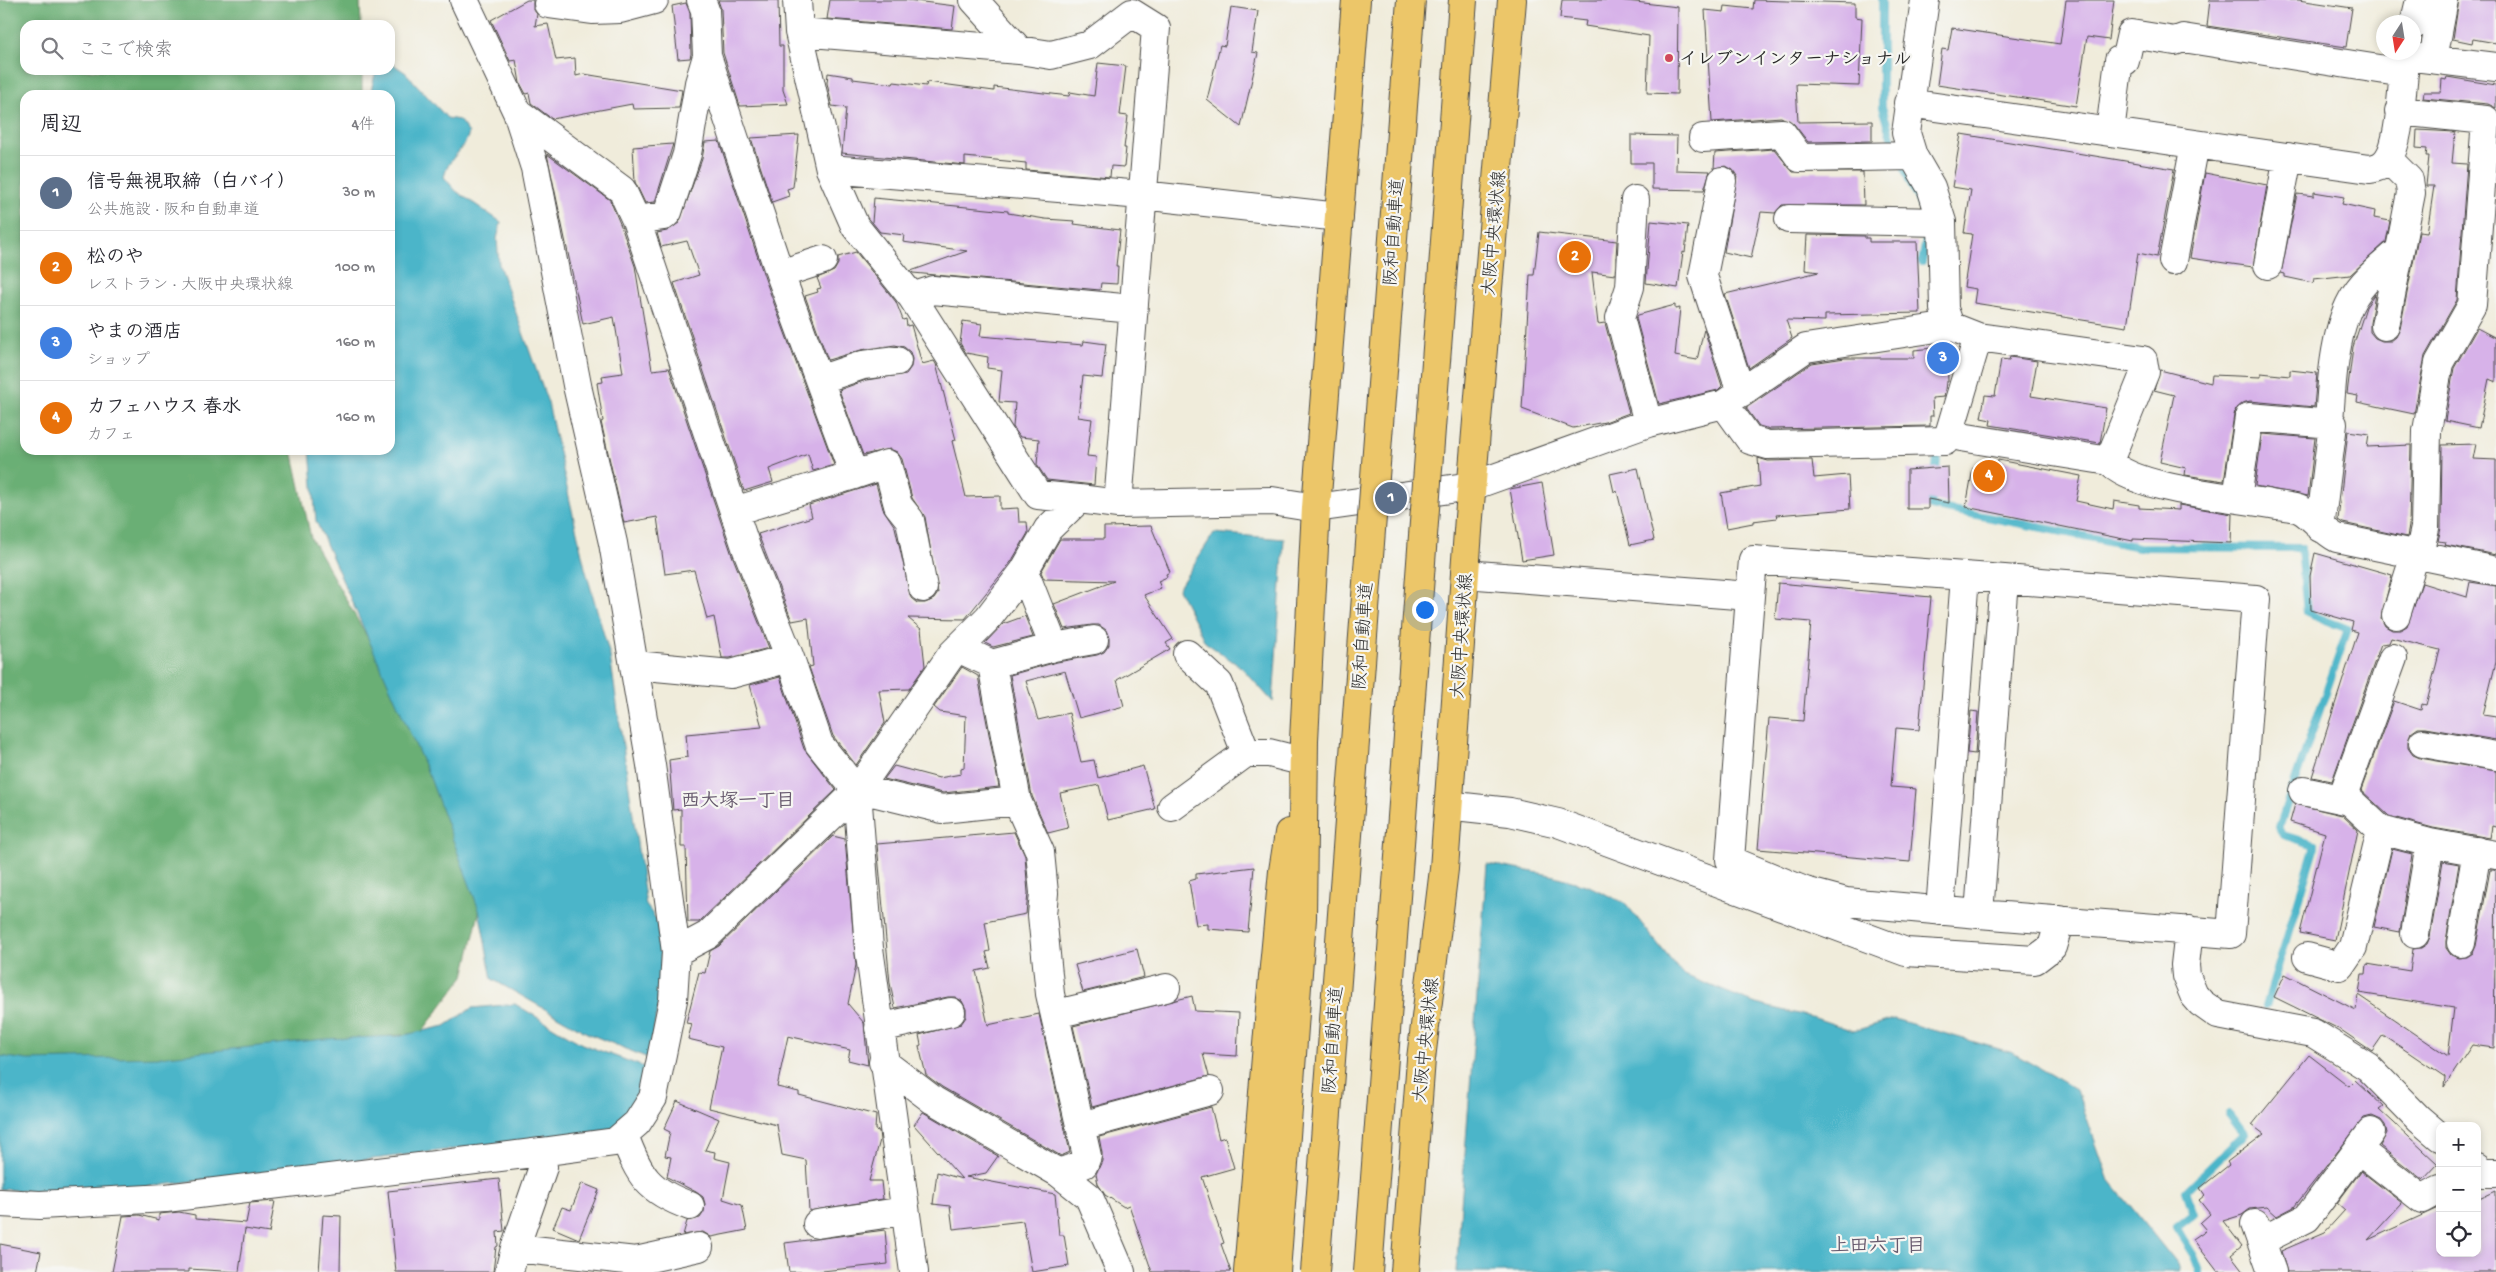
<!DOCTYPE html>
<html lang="ja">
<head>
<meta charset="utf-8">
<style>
  body { margin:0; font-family:"Gochi Hand","Klee One",sans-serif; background:#f2f2f3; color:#2b2b33 }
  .controls { position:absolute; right:15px; bottom:15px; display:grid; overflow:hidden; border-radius:10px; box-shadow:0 2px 8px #0003 }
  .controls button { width:45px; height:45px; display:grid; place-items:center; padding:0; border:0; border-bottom:1px solid #e1e1e2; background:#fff; color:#2b2b33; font:25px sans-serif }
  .compass { position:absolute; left:2376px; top:15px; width:45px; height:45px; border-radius:50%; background:#fff; box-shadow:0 2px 8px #0003; rotate:192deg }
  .you { position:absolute; left:1424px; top:609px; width:18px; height:18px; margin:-12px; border:4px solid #fff; border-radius:50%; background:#1a73e8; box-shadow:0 0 0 8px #1a73e833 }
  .badge { display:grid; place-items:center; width:32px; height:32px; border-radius:50%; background:#d1495b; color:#fff; font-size:16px; font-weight:700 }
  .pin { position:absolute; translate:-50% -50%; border:2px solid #fff; box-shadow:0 1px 5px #0006 }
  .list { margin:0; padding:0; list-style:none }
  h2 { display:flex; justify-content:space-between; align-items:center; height:65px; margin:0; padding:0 20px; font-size:21px }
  h2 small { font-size:16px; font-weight:400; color:#7c7c81 }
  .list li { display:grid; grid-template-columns:32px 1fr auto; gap:15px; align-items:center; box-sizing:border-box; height:75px; padding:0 20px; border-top:1px solid #e1e1e2 }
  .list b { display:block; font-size:19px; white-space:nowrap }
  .list p { margin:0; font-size:16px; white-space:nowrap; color:#7c7c81 }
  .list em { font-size:16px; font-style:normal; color:#7c7c81 }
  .icon { flex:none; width:28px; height:28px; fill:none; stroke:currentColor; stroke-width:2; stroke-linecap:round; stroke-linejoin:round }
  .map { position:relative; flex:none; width:2496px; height:1272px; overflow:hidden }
  .search { position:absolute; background:#fff; box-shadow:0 2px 8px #0003; left:20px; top:20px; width:375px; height:55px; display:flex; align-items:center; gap:12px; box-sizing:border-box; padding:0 18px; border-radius:15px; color:#7c7c81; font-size:19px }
  .panel { position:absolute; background:#fff; box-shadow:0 2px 8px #0003; left:20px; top:90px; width:375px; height:365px; border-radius:15px }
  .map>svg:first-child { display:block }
  .forest { fill:#6baf74; stroke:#4b6d50 }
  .water { fill:#4bb5c9; stroke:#3b707a }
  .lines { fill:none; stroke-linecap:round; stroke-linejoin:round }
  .stream { stroke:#4bb5c9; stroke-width:8 }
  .building { fill:#d7b2e9 }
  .minor-casing { stroke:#494845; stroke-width:30 }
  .major-casing { stroke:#494845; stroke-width:30 }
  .minor { stroke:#fff; stroke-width:28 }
  .major { stroke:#ecc669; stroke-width:28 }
  .highway-bridge-casing { stroke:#494845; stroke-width:30; stroke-linecap:butt }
  .highway-bridge { stroke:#ecc669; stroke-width:28 }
  .poi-dot { fill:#d1495b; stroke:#f6f6f2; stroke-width:2 }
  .labels { text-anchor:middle; stroke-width:4.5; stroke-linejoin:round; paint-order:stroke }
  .poi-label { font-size:18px; font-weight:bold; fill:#2b2b2b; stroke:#f6f6f2; text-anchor:start }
  .street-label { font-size:18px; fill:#2b2b2b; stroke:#f6f6f2 }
  .neighbourhood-label { font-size:19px; font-weight:bold; fill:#675a6e; stroke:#f6f6f2 }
</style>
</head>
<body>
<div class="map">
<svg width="2496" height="1272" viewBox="0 0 2496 1272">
  <rect width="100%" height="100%" fill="#f6f6f2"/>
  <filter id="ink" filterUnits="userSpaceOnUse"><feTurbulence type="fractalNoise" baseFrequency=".02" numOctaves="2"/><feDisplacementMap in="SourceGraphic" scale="10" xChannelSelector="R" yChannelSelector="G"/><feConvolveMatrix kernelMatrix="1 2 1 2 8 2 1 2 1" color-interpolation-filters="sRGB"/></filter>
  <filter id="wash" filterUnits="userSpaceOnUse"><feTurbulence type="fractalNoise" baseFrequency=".0096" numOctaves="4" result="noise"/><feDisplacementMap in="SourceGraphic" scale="20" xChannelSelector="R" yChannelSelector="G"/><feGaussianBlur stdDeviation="1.12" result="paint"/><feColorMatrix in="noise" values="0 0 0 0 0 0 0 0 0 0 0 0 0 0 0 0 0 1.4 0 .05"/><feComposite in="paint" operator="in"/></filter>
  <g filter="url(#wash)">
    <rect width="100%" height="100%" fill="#f0ecdb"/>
    <!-- forest -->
    <path class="forest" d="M0,0H360L361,25H25V70H362V95H25V450H292L311,538L439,763L487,880L464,976L421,1033L269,1048L0,1071Z"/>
    <!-- water -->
    <path class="water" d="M390,62L406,73L447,118L459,120L469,133C463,154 449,155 444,177L456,191L501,222L497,239L499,265L548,403L585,568L610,656L646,905L657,920L663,981L648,1058L587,1033L492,979L479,910L430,778L316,521L310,450H390V95H370L376,70H390Z
      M1214,533L1284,539L1273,702L1242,668L1205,642L1178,589Z
      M1487,864L1551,875L1589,886L1626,904L1682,974L1756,1004L1815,1018L1854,1031L1894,1019L2013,1053L2077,1090L2108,1178L2178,1265L2180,1272H1456Z
      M515,1004L582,1044L647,1068L642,1094L617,1129L81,1195L0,1189V1056L28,1060L158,1057L324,1039L400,1036L445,1026L472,1008Z"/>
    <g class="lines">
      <!-- stream -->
      <path class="stream" d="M1882,0V107L1893,144
        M1905,170L1922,208
        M1922,262L1927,234
        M1935,478L1938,450
        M1933,490L1931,506L2139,547L2301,548L2307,613L2348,629L2279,827L2283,835L2315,845L2266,1006
        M2200,1272L2194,1256L2176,1228L2194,1214L2186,1191L2244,1134L2229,1114"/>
    </g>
    <g id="blocks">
      <!-- building -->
      <path class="building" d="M527,0H533V9L537,14L535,26L548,24L556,60L575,58L576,76L584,74L682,90L679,108L633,109L632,104L552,119L531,103L529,93L526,94L520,83L516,60L510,61L491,20Z
        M718,0H778L779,46H783V90L788,104L740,106L723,53L721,9Z
        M830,0H907L955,6L952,29L827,19Z
        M1562,0H1618L1678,7L1677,94L1647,93L1649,36L1585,26L1586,21L1560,18Z
        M1754,0L1855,3V17L1862,18L1859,86L1796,84L1798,122L1872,121V141L1808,142L1794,124L1781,117L1712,122L1705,10L1724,12L1725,6L1753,9Z
        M2066,0H2114L2109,40L2087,37L2076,106L1937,85L1942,49L1948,50L1952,28L2060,44Z
        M2210,0H2298L2352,8L2346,47L2207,26Z
        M2459,0H2496V43L2473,39L2472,43L2453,39Z
        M686,3L690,13L691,54L690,58L678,59L672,6Z
        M1231,7L1258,11L1252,52L1258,53L1241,127L1207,100L1220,45L1225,46Z
        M1098,63L1126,66L1120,115L1128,116L1124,148H1126L1124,167L1111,166L1110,177L1026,170V163L965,157V165L842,153L846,108L832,106L827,83L828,73L853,77V79L893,84L894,82L926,86L927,82L994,91V87L1069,96L1070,92L1094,96Z
        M2447,77L2496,85V108L2488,104L2423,98L2424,92H2441L2442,79L2446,80Z
        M2417,130L2455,132L2452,163L2467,164L2457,300L2425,356L2414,414L2357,402L2358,396L2347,394L2353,347L2366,307L2375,294L2370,323V332L2375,338L2382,341H2391L2396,337L2400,329L2419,232L2427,233L2434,186H2426L2429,156H2426L2427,149L2416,148Z
        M1961,134L2174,169L2157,257L2138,253L2127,327L1974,303L1976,289L1964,287L1972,234L1964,233L1971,190L1952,187Z
        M799,135L793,187L787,189L789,196L772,202L751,138Z
        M1631,135L1677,136L1676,170L1710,171L1704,190L1652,189V163H1631Z
        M719,141L765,279L834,465L813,471L808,454L769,469L773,482L744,491L674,283L699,275L687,241L661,247L657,233L667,231L679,223L702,159L705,142Z
        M673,144L655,202L645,203L635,182L633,147Z
        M1774,149L1793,172H1863L1864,205H1782L1775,213L1761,212L1751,258L1724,252L1737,176L1733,170L1726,166L1714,168L1715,153Z
        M547,154L610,200L621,226L635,266L652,370L669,368L732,555L769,648L730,658H722L714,617L707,619L694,570L665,574L657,517L624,523L601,422L603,421L597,383L603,382L602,376L623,373L614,317L583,324Z
        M2205,173L2267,185L2253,267L2190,258Z
        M2314,192L2344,197L2342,204L2375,211L2374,218L2390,221L2386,242L2350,275L2314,279L2313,283L2285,277V274L2281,273L2297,194L2314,196Z
        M874,198L1008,211V213L1045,219L1075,221L1074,224L1120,230L1116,266H1118L1117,284L1101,283L1100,290L913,273L911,271L967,251L903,242L904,235L880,232L872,222Z
        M1651,221L1688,225L1685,253L1683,252L1678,288L1646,283Z
        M1539,232L1617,241L1615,275L1592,272L1598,324L1605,323L1629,413L1605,422L1573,428L1522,409L1530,275H1534Z
        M1807,235L1865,236V238H1869V242H1917L1920,313L1825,315V321L1786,320L1792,338L1749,368L1725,294L1819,272L1805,270Z
        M856,252L896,302L903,320L906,319L907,326L911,325L922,364L934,361L936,364L956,440L952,441L966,497L1000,496V509L1018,508L1019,522H1027L1028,533L1011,562L965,619L908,618L921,629L925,666L909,689L879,690L885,723L856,765L833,736L809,667L813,666L808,618L792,621L758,534L812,517L809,505L876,484L883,509L895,527L911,598L917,603H925L934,599L938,593L925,517L912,498L902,459L897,452L890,449L863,455L839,390L866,380L906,374L911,367L912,359L910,352L904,347L895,345L861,350L828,360L805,296L818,292L817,289L821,288L817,278L834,271L838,264V257Z
        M1675,305V309L1680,308L1675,356L1697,360L1704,329L1722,386L1718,390L1659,404L1636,318L1638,315Z
        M963,321L982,324L980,336L1083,345L1084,341L1106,344L1102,378L1083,376L1078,417L1092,419L1087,456L1096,457L1094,485L1047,480L1037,465L1039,439L1020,437L1013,427L1015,403L999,402L1002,370L987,368L988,357L966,353L960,343Z
        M2477,328L2496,338V382L2489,379L2479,428L2445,421L2454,368Z
        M1933,348H1947L1948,382H1946L1944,397L1932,398L1933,416H1930V426L1770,429L1759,426L1746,408L1812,363L1845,358H1914V350Z
        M2010,357L2037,361L2031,396L2106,408L2100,443L1990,425L1991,420L1981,418L1985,395L1995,396L2001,359L2009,360Z
        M2160,370L2211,383L2212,375L2261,377V373L2290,376V370L2317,373L2314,407L2250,401L2242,403L2236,408L2234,415L2224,481L2185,475L2186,468L2160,462L2174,395L2154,390Z
        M2348,431L2369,434L2367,447L2411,445L2409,526L2407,537L2343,523L2338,520Z
        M2262,434L2315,438L2308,496L2255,486Z
        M2476,444L2473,459L2496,460V555L2445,545L2446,542L2438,541L2441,528L2442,445Z
        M1758,458L1768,461L1812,460L1814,478L1848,475L1850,509L1776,515L1777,518L1753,521V523L1727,528L1721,493L1760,486Z
        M1998,460L2081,476L2076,501L2113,509L2114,501L2139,505V508L2179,510V505L2232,514L2231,543L2133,539V541L1966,507L1973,468L1995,473Z
        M1948,467L1949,503L1928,499V509H1907V470Z
        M1638,468L1654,540L1630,545L1617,491L1614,492L1610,474Z
        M1542,483L1554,555L1522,560L1510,489Z
        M1151,526L1170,572L1166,574L1167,577L1158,581L1161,588L1144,595L1173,639L1166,643L1170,649L1117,680L1124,706L1079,718L1065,671L1026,681L1038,720L1069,713L1081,762L1094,760L1098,778L1143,766L1155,809L1108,820L1099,785L1060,793L1068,828L1048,833L1032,796L1010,675L1057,662L1097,655L1104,652L1109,645V638L1106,630L1099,625H1092L1064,629L1054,604L1114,581L1044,579L1041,572L1060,539H1104V527Z
        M2315,553L2392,575L2381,618L2385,626L2392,630H2400L2407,626L2422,583L2467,597L2470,582L2496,586V662L2483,715L2496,717V740L2425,728H2418L2411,733L2408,741V748L2413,755L2420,758L2496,771V827L2492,826L2490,838L2433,828L2389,816L2361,790L2394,701L2421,710L2422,704L2426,705L2440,650L2391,638L2389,643L2381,644L2332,781L2312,777L2358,632L2351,630L2353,622L2311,610L2310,576Z
        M1778,583L1931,597L1919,730L1896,728L1891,787L1916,789L1910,862L1758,849L1769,718L1803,721L1811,622L1775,619Z
        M1025,616L1033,637L993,647L985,643L1003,624Z
        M962,667L978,676L999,787L943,793L884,779L894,766L939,778L961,774V769L964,768L966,716L940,712L934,707Z
        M780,677L804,749L836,790L699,922H688L686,847H681V809L673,810L669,760L688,757L686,734L762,727L750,685Z
        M1971,711L1978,712L1975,754L1967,753Z
        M2295,804L2342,815L2358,830L2335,940L2300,933L2325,833L2290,822Z
        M1014,832L1025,856L1028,893L1026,914L985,922L990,951L986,952L990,968L976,971L988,1025L1039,1014L1070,1152L1061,1156L942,1087L926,1075L919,1046L921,1045L919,1035L961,1024L966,1017V1009L962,1001L955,997H948L895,1008L890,983L877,844Z
        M833,836L845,839L856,965L848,1004L864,1023L868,1065L848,1060L850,1050L788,1036L777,1087L799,1092V1095L876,1115L875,1130L879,1131L880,1140L869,1181H881L883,1199L809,1211L806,1160L782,1155L777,1125L709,1108L722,1047L688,1039L692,1024L686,1023L699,972L705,973L710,951L719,946Z
        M2392,849L2412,854L2400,932L2374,927Z
        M2443,861L2459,864L2446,941V948L2451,955L2458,958L2467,957L2473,953L2476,946L2490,870H2496L2494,1048L2472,1045L2444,1087L2445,1077L2383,1035L2372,1051L2341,1030L2274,997L2285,974L2356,1010L2358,995L2448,1056L2454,1008L2359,993L2362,974H2366L2367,964L2410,971L2413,949L2421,948L2427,944L2430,937Z
        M1254,867L1248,932L1208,929V924L1196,925L1189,881L1196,879V874Z
        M1137,949L1144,977L1083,992L1075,965Z
        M1192,996L1195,1011L1239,1013L1237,1056L1203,1054L1209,1076L1092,1107L1073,1026Z
        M2309,1055L2349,1086L2355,1080L2383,1106L2379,1109L2438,1164L2423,1180L2380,1146L2387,1133L2385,1125L2381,1120L2372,1116L2364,1118L2294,1207L2277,1216L2267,1207L2250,1209L2242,1215L2223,1221L2242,1246L2231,1255L2244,1272H2218L2193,1239L2206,1230L2200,1223L2210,1214L2199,1200L2205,1195L2200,1188L2229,1165L2227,1162L2264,1134L2252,1125Z
        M677,1101L719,1119L705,1150L715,1152L714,1158L730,1162L723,1199L742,1205L747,1230L711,1237L703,1232L683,1235L687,1221L700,1218L704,1212L705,1204L703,1197L696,1192L667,1177L671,1157L665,1156L670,1132L664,1129Z
        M1211,1107L1219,1139L1225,1137L1234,1168L1202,1177L1224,1243L1221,1244L1231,1272H1152L1129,1205L1124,1207L1105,1195L1098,1184L1096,1174L1102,1161V1153L1099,1137Z
        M923,1112L998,1156L986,1173L966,1177L1055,1194L1059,1235H1064L1069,1266L1032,1272L1023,1221L953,1229L950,1206L933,1204L937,1172L962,1179L914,1125Z
        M2361,1171L2402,1203L2368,1240L2440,1207V1253H2477V1200L2496,1191V1272H2287L2281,1251L2325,1232L2345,1210L2337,1203Z
        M499,1179L504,1231L497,1232L498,1246L496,1247L493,1272H396L388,1191Z
        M582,1183L599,1190L579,1239L553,1228L562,1207L571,1210Z
        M275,1201L269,1233L245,1229L239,1272L189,1269V1272H112L123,1216L139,1215L159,1220V1214L179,1212L195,1215V1219L246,1223L250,1203Z
        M323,1215L341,1216L340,1272H319Z
        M885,1230L888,1264L813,1272H789L785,1243Z
        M0,1244L41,1252L37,1272H0Z"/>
    </g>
  </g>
  <g filter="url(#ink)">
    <use href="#blocks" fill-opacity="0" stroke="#494845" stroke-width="1"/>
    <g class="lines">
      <!-- minor casing -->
      <g class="minor-casing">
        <path id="minor" d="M464,0L517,112L535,168L578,390L613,543L651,765L676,952L673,1000L653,1098L637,1123L615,1142L541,1152L543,1167L515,1248L509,1272
          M701,0L705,10L707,56L780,274L854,475L734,511
          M797,0L799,32L830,169L855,226L912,297L1038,495L1079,499
          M974,0L1019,50
          M1925,0L1906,133L1913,156L1931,187L1942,222L1944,309L1950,326
          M548,4L592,10L620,9L654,0
          M2414,25L2420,0
          M799,32L1019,50L1051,55L1090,45L1132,13L1156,28L1118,504
          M2406,56L2496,67
          M2433,59L2444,0
          M1908,103L2369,169C2377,168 2383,166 2388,159C2402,139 2401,79 2407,52
          M517,112L622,190L636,220L747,550L790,658L819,744L857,791L869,948L914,1272
          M2110,132L2119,60L2125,61L2131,34L2175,41L2183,38L2404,73
          M1703,138L1782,133L1800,158L1913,156
          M830,169L1142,195L1339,217
          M1722,181L1703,276L1741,393
          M1635,200L1630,287L1620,318L1648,423
          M1789,219L1942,222
          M636,220L664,216L668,212L687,154L699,83L707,56
          M2173,261L2195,144
          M2268,265L2288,157
          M780,274L823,260
          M912,297L933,290L1133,309
          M2385,326L2411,193L2409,180L2388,159
          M1978,337L2143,360L2145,372L2109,461
          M819,380L863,365L897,361
          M1724,404L1750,440L1768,445L1945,441L1950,431
          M2329,424C2331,388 2334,332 2352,300C2363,280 2382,266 2399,251
          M854,475L887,464L898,505L910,520L923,588
          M2237,498L2249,417L2333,424L2320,528
          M1465,574L1750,596
          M2004,579L2256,599L2231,934L1979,914Z
          M2396,615L2415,555L2420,550L2425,528L2427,431L2439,363L2472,305L2486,120L2399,111
          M1054,647L1094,640
          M958,648L992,664L1017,801L1040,852L1044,893L1042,915L1050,994L1087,1156L1084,1164L1059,1173
          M1187,654L1219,684L1246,753H1269L1301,761
          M992,664L1054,647L1024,571
          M634,665L731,674L790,658
          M2423,743L2496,756
          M857,791H868L942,809L1017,801
          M2303,791L2350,801L2381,830L2430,843L2496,855
          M2342,798L2393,658
          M1455,806L1510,812L1558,823L1906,952L2035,960L2052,947L2060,920
          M1172,807L1246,753
          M1940,911L1965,576
          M1979,914L1846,902L1805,891L1730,860L1750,596L1753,560L2004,579
          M2189,930L2185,965L2186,976L2194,995L2201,1003L2218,1015L2313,1033L2368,1067L2419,1119L2440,1137
          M2415,934L2430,843
          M2461,943L2477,851
          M676,952L708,935L857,791L952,654L988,618L1024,571L1048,529L1079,499L1118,504L1272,501L1316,508L1472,486L1648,423L1724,404L1806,348L1950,326L1978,337L1950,431L1961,437L2109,461C2131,489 2233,497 2271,504C2279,506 2293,506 2301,510C2312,516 2323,531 2337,538L2496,571
          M2307,957L2340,966L2353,947L2381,830
          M1056,1014L1166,988
          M879,1028L951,1012
          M883,1062L933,1100L1059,1173L1089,1197L1121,1272
          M1081,1126L1210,1091
          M624,1135C639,1176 648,1191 690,1206
          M2359,1150L2422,1199L2440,1189
          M2477,1168L2483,1173H2496
          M0,1203L40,1205L166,1198L541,1152
          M817,1224L905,1211
          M2255,1224L2272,1272
          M2261,1241L2307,1218L2371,1132
          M515,1248L636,1261L699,1247"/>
      </g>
      <!-- major casing -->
      <g class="major-casing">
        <path id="major" d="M1248,1272L1270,1009L1283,871L1289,833
          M1276,1272L1302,918L1304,740L1316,508L1356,0
          M1405,1272L1421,1059L1444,869L1469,517L1512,0"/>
      </g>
      <!-- minor -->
      <use href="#minor" class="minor"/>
      <!-- major -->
      <use href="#major" class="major"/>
      <!-- highway-bridge casing -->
      <g class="highway-bridge-casing">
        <path id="highway-bridge" d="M1315,1272L1411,0
          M1368,1272L1463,0"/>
      </g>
      <!-- highway-bridge -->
      <use href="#highway-bridge" class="highway-bridge"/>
    </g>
  </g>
  <!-- markers -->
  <circle class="poi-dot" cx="1669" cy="58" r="5"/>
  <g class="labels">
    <!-- poi labels -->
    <g class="poi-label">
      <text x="1679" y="64">イレブンインターナショナル</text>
    </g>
    <!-- street labels -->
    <g class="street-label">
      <text transform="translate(1393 232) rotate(-86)" y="6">阪和自動車道</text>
      <text transform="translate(1493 233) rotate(-85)" y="6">大阪中央環状線</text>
      <text transform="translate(1362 636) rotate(-86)" y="6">阪和自動車道</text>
      <text transform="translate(1461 636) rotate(-86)" y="6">大阪中央環状線</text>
      <text transform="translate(1332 1040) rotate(-86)" y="6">阪和自動車道</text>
      <text transform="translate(1425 1040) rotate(-84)" y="6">大阪中央環状線</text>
    </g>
    <!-- neighbourhood labels -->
    <g class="neighbourhood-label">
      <text x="738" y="806">西大塚一丁目</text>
      <text x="1878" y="1251">上田六丁目</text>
    </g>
  </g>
</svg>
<div class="controls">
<button>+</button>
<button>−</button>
<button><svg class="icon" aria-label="locate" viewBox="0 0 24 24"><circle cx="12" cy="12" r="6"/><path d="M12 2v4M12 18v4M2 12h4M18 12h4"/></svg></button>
</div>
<svg class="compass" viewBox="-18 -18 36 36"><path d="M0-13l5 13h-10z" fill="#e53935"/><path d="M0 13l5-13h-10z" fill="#7c7c81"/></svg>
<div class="you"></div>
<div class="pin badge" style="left:1391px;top:498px;background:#5c6f8a">1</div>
<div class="pin badge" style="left:1575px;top:257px;background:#e8710a">2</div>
<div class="pin badge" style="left:1943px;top:358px;background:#3f7fe0">3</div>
<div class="pin badge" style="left:1989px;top:476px;background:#e8710a">4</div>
<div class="search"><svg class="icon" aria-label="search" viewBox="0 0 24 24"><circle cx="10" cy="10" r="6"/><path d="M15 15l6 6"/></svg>ここで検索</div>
<section class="panel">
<h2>周辺<small>4件</small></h2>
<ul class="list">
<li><span class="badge" style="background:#5c6f8a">1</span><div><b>信号無視取締（白バイ）</b><p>公共施設 · 阪和自動車道</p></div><em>30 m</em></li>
<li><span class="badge" style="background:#e8710a">2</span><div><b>松のや</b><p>レストラン · 大阪中央環状線</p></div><em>100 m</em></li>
<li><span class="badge" style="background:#3f7fe0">3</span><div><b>やまの酒店</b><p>ショップ</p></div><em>160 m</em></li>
<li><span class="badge" style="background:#e8710a">4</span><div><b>カフェハウス 春水</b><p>カフェ</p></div><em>160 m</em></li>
</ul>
</section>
</div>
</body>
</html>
